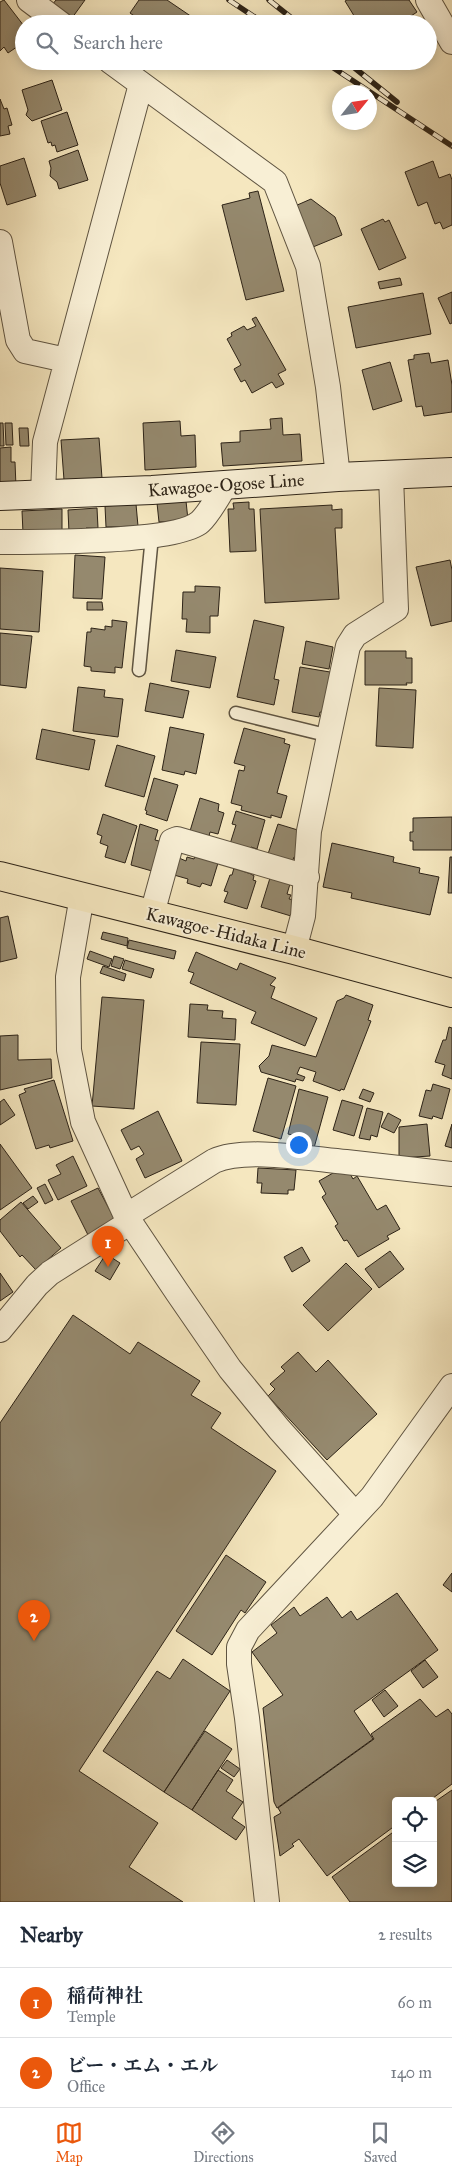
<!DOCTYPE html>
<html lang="en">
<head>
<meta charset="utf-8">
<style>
  body { margin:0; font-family:"IM FELL Great Primer","Noto Serif JP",serif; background:#f2f2f3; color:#1f2937 }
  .controls { position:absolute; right:15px; bottom:15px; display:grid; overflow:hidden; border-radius:5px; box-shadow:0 2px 12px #0003 }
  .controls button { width:45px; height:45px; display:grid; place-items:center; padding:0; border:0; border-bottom:1px solid #e0e1e3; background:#fff; color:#1f2937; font:25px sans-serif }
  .compass { position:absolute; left:332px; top:85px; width:45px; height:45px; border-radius:50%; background:#fff; box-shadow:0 2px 12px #0003; rotate:60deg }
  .you { position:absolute; left:298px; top:1144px; width:18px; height:18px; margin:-12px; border:4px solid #fff; border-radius:50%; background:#1a73e8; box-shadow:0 0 0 8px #1a73e833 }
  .badge { display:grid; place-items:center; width:32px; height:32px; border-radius:50%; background:#ea580c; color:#fff; font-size:16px; font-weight:700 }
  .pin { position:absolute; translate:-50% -41px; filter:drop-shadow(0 1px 2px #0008) }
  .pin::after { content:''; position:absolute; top:26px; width:18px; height:15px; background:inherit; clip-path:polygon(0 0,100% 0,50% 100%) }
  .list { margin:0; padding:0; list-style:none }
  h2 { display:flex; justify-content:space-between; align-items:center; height:65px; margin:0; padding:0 20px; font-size:21px }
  h2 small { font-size:16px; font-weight:400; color:#747a83 }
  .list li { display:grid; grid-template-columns:32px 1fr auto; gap:15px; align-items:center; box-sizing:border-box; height:70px; padding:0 20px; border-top:1px solid #e0e1e3 }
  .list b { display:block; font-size:19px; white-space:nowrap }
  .list p { margin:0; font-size:16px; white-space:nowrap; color:#747a83 }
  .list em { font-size:16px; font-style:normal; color:#747a83 }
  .icon { flex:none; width:28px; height:28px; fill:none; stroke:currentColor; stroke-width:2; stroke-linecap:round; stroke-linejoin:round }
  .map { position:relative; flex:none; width:452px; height:1902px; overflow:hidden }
  .search { position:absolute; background:#fff; box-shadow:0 2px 12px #0003; left:15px; right:15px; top:15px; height:55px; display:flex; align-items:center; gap:12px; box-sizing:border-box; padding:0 18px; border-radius:28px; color:#747a83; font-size:19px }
  .sheet { height:205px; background:#fff }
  nav { display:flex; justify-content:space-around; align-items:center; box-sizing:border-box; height:70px; border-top:1px solid #e0e1e3; background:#fff; font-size:14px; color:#747a83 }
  nav a { display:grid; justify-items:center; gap:2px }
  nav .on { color:#ea580c }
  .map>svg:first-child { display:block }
  .building { fill:#95896e; stroke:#2d2317 }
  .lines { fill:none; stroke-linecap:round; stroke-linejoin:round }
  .lane-casing { stroke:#5f5441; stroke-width:15 }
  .street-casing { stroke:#5f5441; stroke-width:26 }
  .secondary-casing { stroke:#2d2317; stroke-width:30 }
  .primary-casing { stroke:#2d2317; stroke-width:30 }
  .lane { stroke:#f8efd5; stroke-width:12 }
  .street { stroke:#f8efd5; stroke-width:24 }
  .secondary { stroke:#f8efd5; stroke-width:28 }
  .primary { stroke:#f5e7bf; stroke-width:28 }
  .rail-casing { stroke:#2d2317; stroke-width:5.5 }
  .rail { stroke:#f8efd5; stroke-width:4; stroke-dasharray:11; stroke-linecap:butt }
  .labels { text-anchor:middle; stroke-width:4; stroke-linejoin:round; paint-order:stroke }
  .street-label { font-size:18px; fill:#2d2317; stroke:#f8efd5 }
</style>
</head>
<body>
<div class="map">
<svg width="452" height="1902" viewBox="0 0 452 1902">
  <rect width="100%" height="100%" fill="#f5e7bf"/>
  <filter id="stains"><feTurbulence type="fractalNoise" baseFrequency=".004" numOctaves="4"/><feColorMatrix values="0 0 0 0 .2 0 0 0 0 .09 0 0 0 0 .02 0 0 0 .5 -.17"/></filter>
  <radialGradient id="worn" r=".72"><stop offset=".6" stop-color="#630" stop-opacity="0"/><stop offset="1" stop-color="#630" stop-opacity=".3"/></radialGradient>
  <!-- building -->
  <path class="building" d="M4,0L24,26L22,35L24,42L8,53L4,47L0,51V2Z
    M56,0H85L72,18L52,5Z
    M139,0H167L195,19L191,24H146L130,13Z
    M347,0H409L417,12L399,24H368L370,22L367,17L363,20L360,17L356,19L345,1Z
    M52,80L62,110L32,121L26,115L28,110L22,90Z
    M0,99L4,109L7,108L12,125L8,126L10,134L0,136Z
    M67,112L78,145L57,152L55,145L52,146L51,142L48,143L41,121Z
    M78,150L88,180L59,189L57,182L50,176L51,168L49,161Z
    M24,158L36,196L7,205L0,183V166Z
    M433,161L439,178L450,174L452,180V225L443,229L440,222L435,224L427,202L418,206L405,172Z
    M258,191L284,291L246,300L222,205L250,198L249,193Z
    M311,199L335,217L342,235L313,247L295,206Z
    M383,219L385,222L389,220L406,258L379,270L361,229Z
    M400,278L402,285L380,289L378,282Z
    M452,292V323L450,324L438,298Z
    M423,293L431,334L356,348L348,307Z
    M256,317L286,370L278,374L284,384L276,388L272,382L252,393L245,380L241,382L234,369L241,365L227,339L232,336L231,333L244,326L247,330L256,326L252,319Z
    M429,353L431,363L448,360L452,385V412L424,416L422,406L416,407L408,360L414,359V355Z
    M390,362L402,401L373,410L362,370Z
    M282,418L283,435L300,434L302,461L223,466L221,443L240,442V431L271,429L270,419Z
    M180,421L181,436L195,435L196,467L145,470L143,423Z
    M0,423H3L4,446H0Z
    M5,423H12L13,445H6Z
    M19,428H28L29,446H20Z
    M99,438L102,478L64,480L61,440Z
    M11,447V462H15L16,487H0V448Z
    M186,501L188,520L159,522L157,503Z
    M249,502V509H254L256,551L230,552L228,509H234L233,503Z
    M136,504L138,526L106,527L105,506Z
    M332,505V510L342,509V528H335L339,599L265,603L260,509Z
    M97,508L98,528H86V532L69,533L68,510Z
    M62,509V531L23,533L22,511Z
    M75,555L105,557L102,599L73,598Z
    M450,560L452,570V621L431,626L416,567Z
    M0,568L43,571L39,632L0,629Z
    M195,586L220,587L218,616H210V633L186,632L187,619H182L183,592H195Z
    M87,602H102L103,610H87Z
    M112,620L127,622L122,668L115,667V673L91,671V667L84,666L87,632H91V628L105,630V626L112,627Z
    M254,620L284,627L274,679L279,680L274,705L237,697Z
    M0,633L32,636L26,688L0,685Z
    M306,641L333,647L329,669L302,664Z
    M176,650L216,657L210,688L171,681Z
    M365,651H406V658H412V683H406L407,685H365Z
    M300,667L336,673L329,714L320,712L319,717L292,712Z
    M150,683L189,691L183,718L145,711Z
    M78,687L105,690L104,697L123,699L118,737L73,731Z
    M379,688L416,690L413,748L376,746Z
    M170,727L204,734L196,774L185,771L184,775L162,770Z
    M244,728L285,739L284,743L290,745L277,793L287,796L281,818L271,815V818L241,810L242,806L231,803L239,770L244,771L245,766L234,763Z
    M42,729L95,740L89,770L36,759Z
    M117,745L155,756L144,797L105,786Z
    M154,778L178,785L167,821L146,814L147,811L145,810Z
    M200,798L219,804L218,811L224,813L218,834L210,832L209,836L190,831Z
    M236,811L265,820L257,849L251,847L249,851L230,844L236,825L232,824Z
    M103,814L137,826L125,863L105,857L108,846L100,843L102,836L97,834Z
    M452,817V850H413V841H410V832H413V818Z
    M140,824L158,830L155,840L163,842L152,871L131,865Z
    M278,824L301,831L297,858L294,857L291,865L267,857Z
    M332,843L394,857L393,862L420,868L419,873L439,877L430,915L351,898L352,893L323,887Z
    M195,856L218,863L211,886L202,883L200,887L187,883L188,879L174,875L179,858L186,861L187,857L194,859Z
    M450,857H452V893H448Z
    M234,868L251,874L254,876L253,880L256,881L247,909L224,902L228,892L224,891L230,875H232Z
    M270,878L290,884L287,894L291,895L289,899L296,900L291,916L261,907Z
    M8,916L17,958L0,962V918Z
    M103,932L128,938L127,946L101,939Z
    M129,940L176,951L174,959L127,948Z
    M90,951L112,959L109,967L87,959Z
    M196,952L237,970L240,963L276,978L270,985L275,987L271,998L317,1018L305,1046L251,1023L256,1012L190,983L194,973L188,971Z
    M114,956L124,959L120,969L111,966Z
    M125,960L154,969L151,978L122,969Z
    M103,966L126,974L124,981L100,973Z
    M346,995L373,1005L368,1020L371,1021L344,1090L341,1089L340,1091L313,1081L316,1072L300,1067L297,1074L305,1077L303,1081L296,1079L295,1082L261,1072L259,1066L269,1056L272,1045L316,1057L337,1001L344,998Z
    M102,997L144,1000L134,1109L92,1106Z
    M190,1004L208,1005L207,1010L223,1011L222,1018L236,1019L235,1040L188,1037Z
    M449,1027L452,1028V1079L442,1075L445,1065L435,1062L443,1040H446Z
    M18,1035V1060L51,1059L52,1078L0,1090V1036Z
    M201,1042L240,1044L236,1105L197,1103Z
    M268,1078L296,1086L281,1139L253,1131Z
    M54,1080L73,1141L50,1148L49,1145L36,1149L19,1095L26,1092L24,1089Z
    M433,1084L450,1089L442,1119L433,1116L432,1119L419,1116L426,1090L431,1091Z
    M299,1089L328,1097L314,1148L296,1143L297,1136L288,1134Z
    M363,1089L374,1093L370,1102L359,1098Z
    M4,1099L15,1115L0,1125V1102Z
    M342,1100L363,1106L354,1136L333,1130Z
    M367,1108L383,1112L377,1137L371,1135L370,1140L359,1138Z
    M158,1111L182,1161L145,1178L136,1159L144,1154L139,1146L131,1150L121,1130Z
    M388,1113L401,1120L394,1133L381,1127Z
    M427,1124L430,1156L399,1158V1127Z
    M452,1124V1148L445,1146Z
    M0,1144L32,1188L0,1210Z
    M73,1156L87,1186L58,1200L48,1180L61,1174L56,1165Z
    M258,1168L296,1170L294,1190H288V1194L261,1193L262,1183H257Z
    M340,1169L348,1170L353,1179L357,1176L377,1210L386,1205L400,1229L387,1236L389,1239L358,1257L347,1240L344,1241L335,1226L338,1224L322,1197L326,1194L319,1181Z
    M45,1184L53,1200L45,1204L37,1188Z
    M98,1188L115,1220L88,1235L71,1201Z
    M33,1196L38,1202L28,1209L23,1203Z
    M21,1202L61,1248L36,1270L22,1255L20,1257L0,1231V1220Z
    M302,1247L310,1261L292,1272L284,1257Z
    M390,1251L404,1269L379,1288L365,1269Z
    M106,1254L120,1263L110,1280L95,1271Z
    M346,1263L372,1289L328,1331L303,1305Z
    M0,1273L13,1292L0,1301Z
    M73,1315L130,1354L138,1342L200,1381L191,1395L221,1413L211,1428L276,1471L79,1771L158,1823L129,1867L183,1902H0V1423Z
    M298,1352L316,1372L328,1360L377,1414L327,1460L268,1396L275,1389L270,1384L285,1371L281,1367Z
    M226,1555L266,1582L245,1613L241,1610L212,1655L176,1631Z
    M452,1573V1592L443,1585Z
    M397,1593L438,1650L354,1711L373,1739L277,1808L274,1802L263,1708L283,1695L252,1652L277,1633L271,1625L294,1607L300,1616L327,1597L342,1618L351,1611L357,1620Z
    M183,1659L230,1691L164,1792L103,1751L157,1671L170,1679Z
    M425,1660L438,1677L423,1688L411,1671Z
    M385,1690L398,1706L384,1717L372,1700Z
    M420,1699L436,1717L448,1709L452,1714V1784L429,1801H396V1825L327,1876L299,1839L292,1844L294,1846L280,1856L274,1817L281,1813L278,1808L374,1739L371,1734Z
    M205,1731L232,1749L192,1810L164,1792Z
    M227,1760L240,1769L234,1777L221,1768Z
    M218,1770L233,1780L226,1791L243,1802L232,1818L245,1827L236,1840L192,1810Z
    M452,1790V1902H350L332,1877L396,1830V1883H433V1803Z"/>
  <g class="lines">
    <!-- lane casing -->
    <g class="lane-casing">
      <path id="lane" d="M139,670L152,536
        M236,713L330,736"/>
    </g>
    <!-- street casing -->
    <g class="street-casing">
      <path id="street" d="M29,0L61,24
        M428,0L452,42
        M110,61L275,182L308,266L328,387L338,477
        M0,242L18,340L25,351L66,360
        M43,494L45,442L141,84
        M0,542C37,542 176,543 200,522C209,514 219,495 226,484
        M82,896L68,977L69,1050L83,1122L126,1216L177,1292L230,1369L279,1429L355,1514
        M152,914L172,841L177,839L307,877
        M294,950L303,916L309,831L348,646L355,635L396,609L391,476
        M126,1216L214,1161C245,1147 311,1159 346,1162C381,1166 417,1170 452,1174
        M0,1330L37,1285L50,1273L129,1223
        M267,1902L247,1718L239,1664V1647L248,1630L372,1497L452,1386"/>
    </g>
    <!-- secondary casing -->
    <g class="secondary-casing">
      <path id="secondary" d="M0,496L152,490L338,477L452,472"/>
    </g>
    <!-- primary casing -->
    <g class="primary-casing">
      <path id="primary" d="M0,876L294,950L452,993"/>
    </g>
    <!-- lane -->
    <use href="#lane" class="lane"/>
    <!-- street -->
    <use href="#street" class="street"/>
    <!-- secondary -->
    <use href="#secondary" class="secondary"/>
    <!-- primary -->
    <use href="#primary" class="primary"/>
    <!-- rail casing -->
    <g class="rail-casing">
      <path id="rail" d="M229,0L265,24
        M269,0L299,24
        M323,61L452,146
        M346,61L397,102"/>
    </g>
    <!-- rail -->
    <use href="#rail" class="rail"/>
  </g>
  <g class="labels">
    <!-- street labels -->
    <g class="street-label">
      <text transform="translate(226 485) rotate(-4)" y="6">Kawagoe-Ogose Line</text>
      <text transform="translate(226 933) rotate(14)" y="6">Kawagoe-Hidaka Line</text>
    </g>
  </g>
  <rect width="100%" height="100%" filter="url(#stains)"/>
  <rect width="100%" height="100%" fill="url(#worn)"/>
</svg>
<div class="controls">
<button><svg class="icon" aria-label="locate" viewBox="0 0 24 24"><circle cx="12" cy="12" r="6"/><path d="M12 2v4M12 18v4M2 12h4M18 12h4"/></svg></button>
<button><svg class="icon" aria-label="layers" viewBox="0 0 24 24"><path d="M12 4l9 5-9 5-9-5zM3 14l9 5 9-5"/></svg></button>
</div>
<svg class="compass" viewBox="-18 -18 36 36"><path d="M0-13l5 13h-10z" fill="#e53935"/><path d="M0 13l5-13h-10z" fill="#747a83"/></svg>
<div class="you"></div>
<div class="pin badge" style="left:108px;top:1267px">1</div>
<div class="pin badge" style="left:34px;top:1641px">2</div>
<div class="search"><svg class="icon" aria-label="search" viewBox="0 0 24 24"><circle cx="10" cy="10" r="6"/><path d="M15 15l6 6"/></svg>Search here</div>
</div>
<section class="sheet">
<h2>Nearby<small>2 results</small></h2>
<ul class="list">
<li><span class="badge">1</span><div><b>稲荷神社</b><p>Temple</p></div><em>60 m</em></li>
<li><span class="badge">2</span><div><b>ビー・エム・エル</b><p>Office</p></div><em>140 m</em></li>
</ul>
</section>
<nav>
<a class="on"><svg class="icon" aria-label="map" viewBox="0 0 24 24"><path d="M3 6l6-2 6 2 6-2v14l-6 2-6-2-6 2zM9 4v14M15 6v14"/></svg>Map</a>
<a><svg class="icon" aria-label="directions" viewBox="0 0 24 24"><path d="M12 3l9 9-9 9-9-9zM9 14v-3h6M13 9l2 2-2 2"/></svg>Directions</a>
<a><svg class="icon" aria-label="saved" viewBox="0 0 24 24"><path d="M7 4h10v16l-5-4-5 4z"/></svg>Saved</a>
</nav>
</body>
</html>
